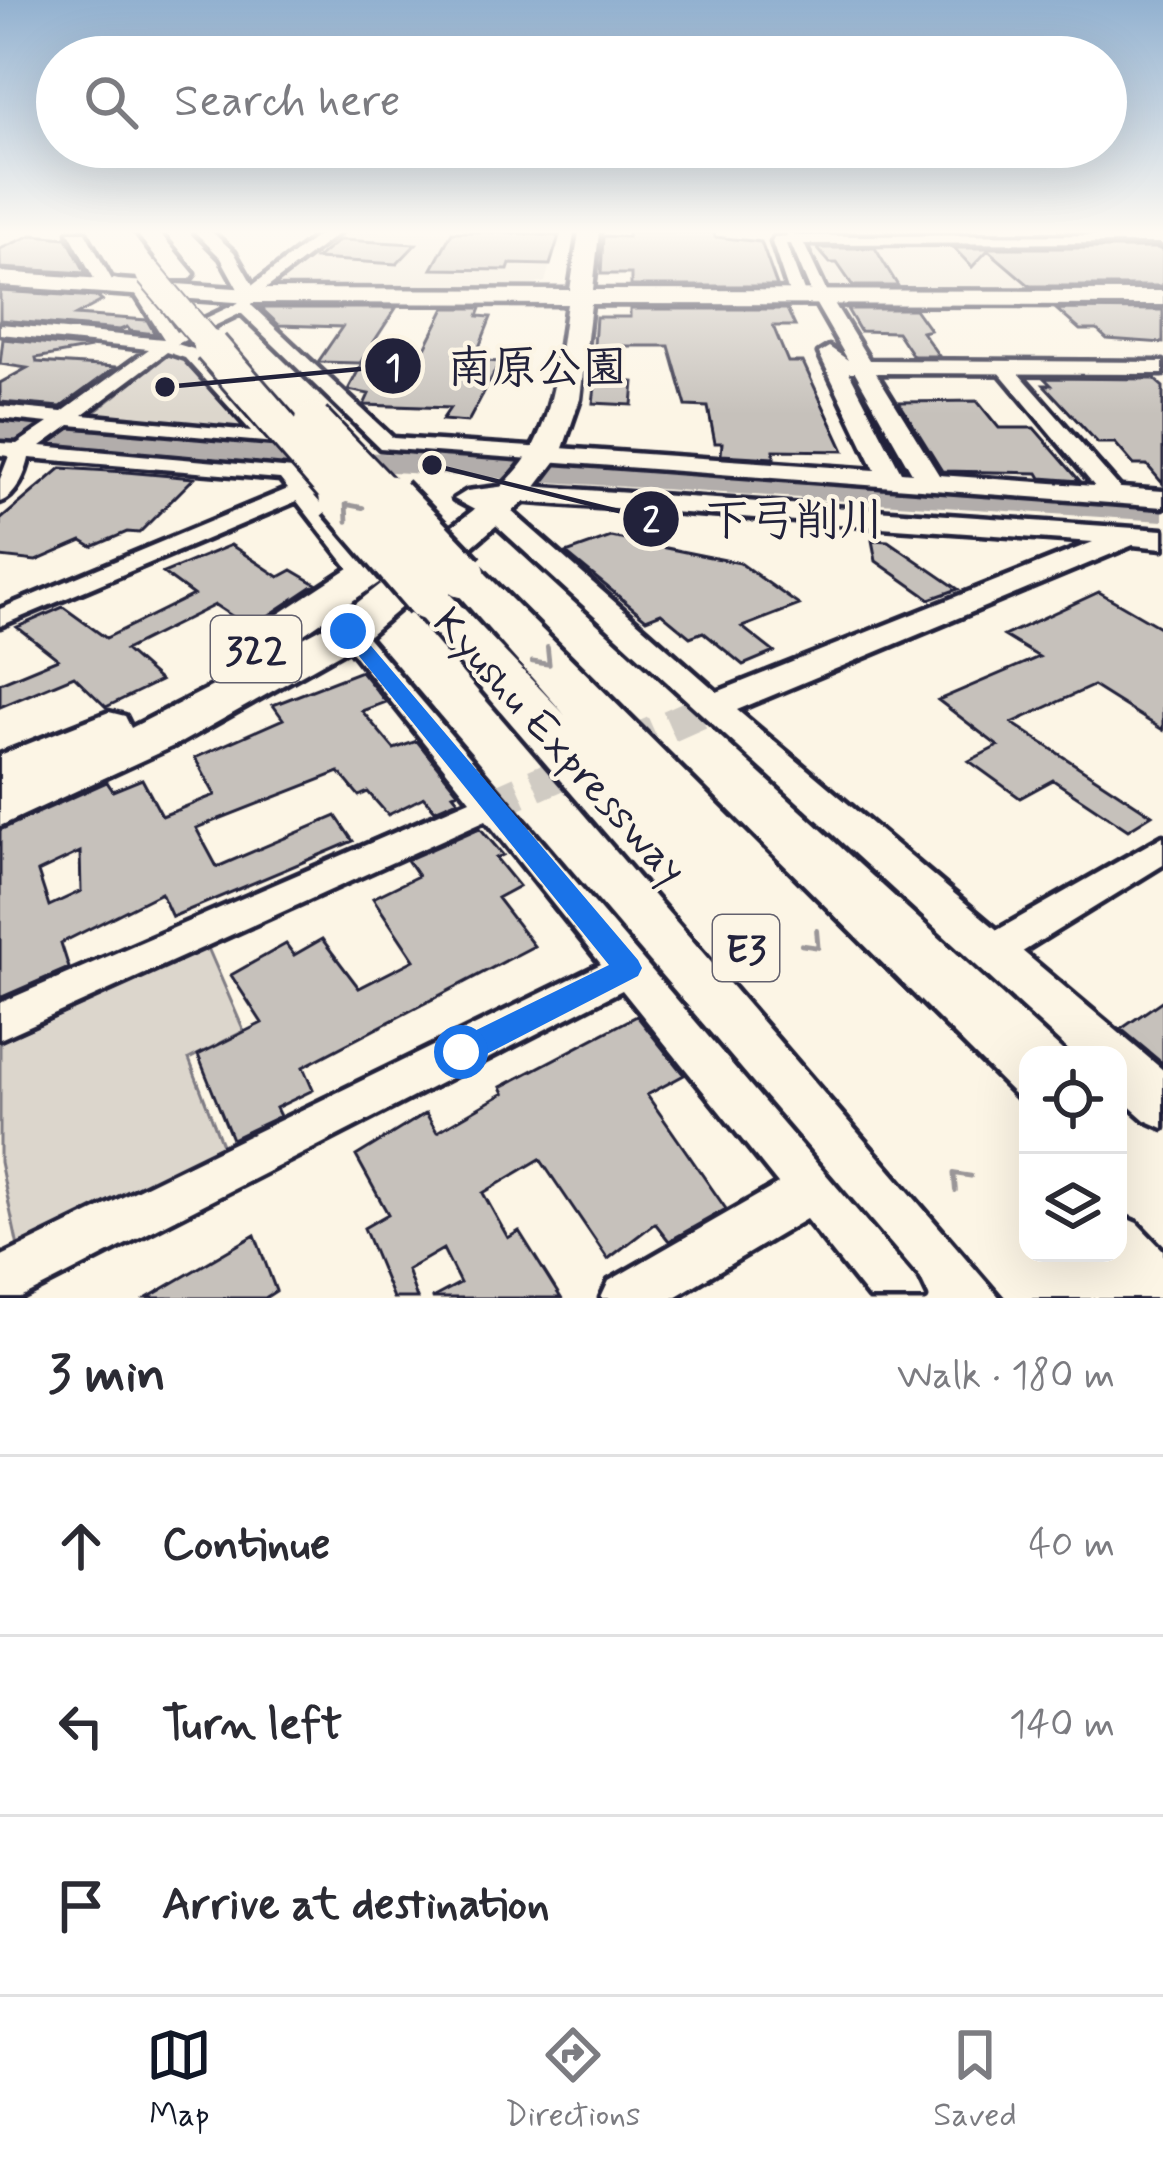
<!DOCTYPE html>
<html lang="en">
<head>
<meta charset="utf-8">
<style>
  body { margin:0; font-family:Mynerve,"Klee One",sans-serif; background:#f2f2f3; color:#2b2b33 }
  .controls { position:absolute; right:36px; bottom:36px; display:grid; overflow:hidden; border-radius:24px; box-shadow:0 12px 48px #0002 }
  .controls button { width:108px; height:108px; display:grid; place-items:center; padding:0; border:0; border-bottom:3px solid #e1e1e2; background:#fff; color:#2b2b33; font:60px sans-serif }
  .stop { position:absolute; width:36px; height:36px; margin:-27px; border:9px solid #1a73e8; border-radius:50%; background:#fff }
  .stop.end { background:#1a73e8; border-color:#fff; box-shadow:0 3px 12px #0008 }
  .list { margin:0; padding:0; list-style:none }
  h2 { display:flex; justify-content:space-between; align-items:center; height:156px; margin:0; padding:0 48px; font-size:51px }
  h2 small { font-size:39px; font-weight:400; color:#7c7c81 }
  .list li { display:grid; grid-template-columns:78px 1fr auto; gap:36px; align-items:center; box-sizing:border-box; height:180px; padding:0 48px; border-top:3px solid #e1e1e2 }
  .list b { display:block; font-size:45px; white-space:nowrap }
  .list em { font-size:39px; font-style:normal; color:#7c7c81 }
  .icon { flex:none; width:66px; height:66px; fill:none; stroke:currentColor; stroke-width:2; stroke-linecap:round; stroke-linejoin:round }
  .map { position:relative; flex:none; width:1163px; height:1298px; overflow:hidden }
  .search { position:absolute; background:#fff; box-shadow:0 12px 48px #0002; left:36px; right:36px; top:36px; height:132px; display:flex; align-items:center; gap:30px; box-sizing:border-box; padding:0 42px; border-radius:66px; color:#7c7c81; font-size:45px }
  .sheet { height:696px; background:#fff }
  nav { display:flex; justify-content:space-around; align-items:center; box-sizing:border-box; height:168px; border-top:3px solid #e1e1e2; background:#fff; font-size:33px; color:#7c7c81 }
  nav a { display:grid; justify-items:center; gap:6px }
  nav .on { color:#111827 }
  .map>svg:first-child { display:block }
  .built { fill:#ece5d8 }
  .green { fill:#dcd6cc; stroke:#7f7c84; stroke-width:3 }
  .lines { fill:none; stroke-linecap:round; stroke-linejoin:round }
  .stream-far1 { stroke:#78757e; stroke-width:4.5 }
  .stream { stroke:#78757e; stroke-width:6 }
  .river { fill:#b2adab; fill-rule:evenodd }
  .building { fill:#c6c1bb; stroke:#22223b; stroke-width:3; fill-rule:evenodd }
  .minor-tunnel { stroke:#d0cbc3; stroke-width:33; stroke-dasharray:33 16; stroke-linecap:butt }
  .minor-casing { stroke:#22223b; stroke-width:9 }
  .tertiary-casing { stroke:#22223b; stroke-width:9 }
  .trunk-casing { stroke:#22223b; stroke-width:9 }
  .motorway-casing { stroke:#22223b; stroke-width:9 }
  .minor { fill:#fcf5e5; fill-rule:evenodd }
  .tertiary { fill:#fcf5e5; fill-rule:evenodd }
  .trunk { fill:#fcf5e5; fill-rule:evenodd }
  .motorway { fill:#fcf5e5; fill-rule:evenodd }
  .motorway-bridge-far2-casing { stroke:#22223b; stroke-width:30; stroke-linecap:butt }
  .motorway-bridge-far1-casing { stroke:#22223b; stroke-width:40; stroke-linecap:butt }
  .motorway-bridge-casing { stroke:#22223b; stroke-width:54; stroke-linecap:butt }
  .motorway-bridge-far2 { stroke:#fcf5e5; stroke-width:26 }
  .motorway-bridge-far1 { stroke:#fcf5e5; stroke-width:34 }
  .motorway-bridge { stroke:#fcf5e5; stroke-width:45 }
  .oneway { stroke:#9a9698 }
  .route { fill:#1a73e8 }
  .labels { text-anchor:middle; stroke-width:9; stroke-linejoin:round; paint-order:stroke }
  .shield { fill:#fcf5e5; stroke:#63616e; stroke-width:3 }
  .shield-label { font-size:39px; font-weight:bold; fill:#22223b }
  .street-label { font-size:42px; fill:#22223b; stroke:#fcf5e5 }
  .leader { fill:none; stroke:#22223b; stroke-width:4.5 }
  .callout-dot { fill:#22223b; stroke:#fcf5e5; stroke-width:4.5 }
  .mark-label { font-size:36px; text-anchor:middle; font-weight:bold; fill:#fff }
  .callout-label { font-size:45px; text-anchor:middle; font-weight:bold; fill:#22223b; stroke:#fcf5e5; stroke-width:9; stroke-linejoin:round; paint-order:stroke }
</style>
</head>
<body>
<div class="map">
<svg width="1163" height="1298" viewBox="0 0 1163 1298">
  <rect width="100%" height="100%" fill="#fcf5e5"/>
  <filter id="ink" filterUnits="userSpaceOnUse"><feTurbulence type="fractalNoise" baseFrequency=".00833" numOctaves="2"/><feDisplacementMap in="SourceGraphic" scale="24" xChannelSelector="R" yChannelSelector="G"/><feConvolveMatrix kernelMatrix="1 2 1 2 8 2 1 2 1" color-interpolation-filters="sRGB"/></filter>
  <g filter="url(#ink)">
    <!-- built -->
    <path class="built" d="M340,232H559L545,282L513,289L276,285Z
      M1159,240L1163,243V286L820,287L800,241Z"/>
    <!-- green -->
    <path class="green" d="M165,346L191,354L269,439L63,421Z
      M208,948L244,1031L189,1059L226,1155L22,1266L0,1162V1042Z"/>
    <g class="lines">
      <!-- stream-far1 -->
      <path class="stream-far1" d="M785,232L802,281L840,350"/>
      <!-- stream -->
      <path class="stream" d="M839,347L922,496
        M59,438L172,349"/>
      <!-- river -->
      <path class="river" d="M0,422L250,445L1163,501V521L250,463L0,440Z"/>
    </g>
    <!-- building -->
    <path class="building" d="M452,232H489L559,236L550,265L510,264L508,270L432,269Z
      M628,232H714L715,237L761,242L777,286H631V274H601L603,236L628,237Z
      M32,235L67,238L86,273L0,268V249Z
      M339,240H343L416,244L397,264L316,259Z
      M817,248H875L898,286H853L837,263H830Z
      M954,248H1158L1163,251V286H1030L988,250L972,267Z
      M0,291L97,297L102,301L76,315L147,320L155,334L130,331L127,327L120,330L0,320Z
      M261,308H396L360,363L318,362L342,327L279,325Z
      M445,308H481L478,316L491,317L474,360L500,362L468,422L442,420L450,408L364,405L369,394L348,390L367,354L421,356Z
      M630,309H787L795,326H773L788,362H803L844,451L774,450V458L721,455L722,443H715L708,407L686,406L669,346H622V381L634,382L632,405L593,403L600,346H594L596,317H630Z
      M847,309H915L930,330L922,332L939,356H913L897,332L860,331Z
      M1056,309L1163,310V343L1107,339L1097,330H1080Z
      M3,339L91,348L36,358L37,362L116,367L61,407L0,402V383L27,368L0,364Z
      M1044,378L1154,379L1163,387V484L1147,465H1134L1115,443H1098L1044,385H1051Z
      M977,401L999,428H1034L1080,481L1041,478L1038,473L942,471L899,402Z
      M61,468L126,472L194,478L139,533L127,532L92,547L82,541L36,561L0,557V520Z
      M611,537L740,563L799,605L742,627L774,652L743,665L703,632L690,637L661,613L646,619L566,553Z
      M872,540L888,541L958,589L930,599L876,561Z
      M231,545L279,577L292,570L316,584L250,628L215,605L125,650L160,681L106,707L74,676L0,707V683L58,659L17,627L63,607L106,638L193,595L163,573Z
      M1099,592L1163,629V730L1093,686L1012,723L1152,815L1128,830L1053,780L1020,798L969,761L998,746L938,700L1039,657L1004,636Z
      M361,671L386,702L362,711L394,749L417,741L458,792L453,794L458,800L435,810L424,797L388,815L368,792L359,796L339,772L196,828L217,867L336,816L353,841L172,917L161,893L61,943L69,968L0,998V830L107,782L113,791L142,779L162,816L215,795L195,758L283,719L273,705ZM80,852L81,891L49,906L38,872Z
      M480,828L503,855L496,858L519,886L497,898L534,946L303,1067L313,1090L276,1108L280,1116L232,1139L198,1055L262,1023L231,975L286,944L294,955L322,939L359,988L414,960L373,898L418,876L407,860Z
      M1163,1000V1064L1121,1029Z
      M637,1016L684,1075L647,1095L726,1209L669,1241L655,1223L608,1259L540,1159L483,1193L508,1238L519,1231L561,1298H432L460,1283L443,1249L407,1270L417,1298H393L364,1228L388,1214L356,1156L426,1113L437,1132L504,1093L501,1087Z
      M255,1235L276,1291L265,1298H147Z"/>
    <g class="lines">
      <!-- minor-tunnel -->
      <path class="minor-tunnel" d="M490,805L712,707"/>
      <!-- minor casing -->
      <g class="minor-casing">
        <path id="minor" d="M786,232L800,236L1163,235V243L804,244L830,299L822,304L814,299L791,244H786L807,299L799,304L791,299L772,242L774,237L787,236Z
          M114,279L144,286L176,332L238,303L245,293H255L251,305L393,438L545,448L555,454L545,460L380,448L241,313L177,344L197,350L276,435V443L70,425L41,446L293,469L376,570L379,575L376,580H358L297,501L0,626V609L288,489L280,479L29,458C26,473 16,497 0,502V479L9,456L0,455V443L17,444L48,423L0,418V406L62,412L149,349L0,334V324L164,339L134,292L109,286L107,283ZM167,352L185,358L251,431L83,415Z
          M999,364H1011L1122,490V500H1106L999,372Z
          M348,623L357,625L917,1281L925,1298H869L806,1219L673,1298H601L609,1281L778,1184L622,990L21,1298H0V1257L601,964L486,820L0,1039V1003L470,800L335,631Z
          M1163,836V865L1006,962L993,967L980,962L974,951L980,940Z"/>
      </g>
      <!-- tertiary casing -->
      <g class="tertiary-casing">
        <path id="tertiary" d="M69,232H85L112,280L109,284H97Z
          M195,232H212L234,252L253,285L322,232H340L250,301L244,300L221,258Z
          M1142,232L1163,233V245Z
          M822,293L829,295L869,360L1163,362V374L876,373L939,475L1163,491V507L545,461L533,454L545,447L875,470L819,353L829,347L848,360L813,299ZM849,372H855L912,473L901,472Z
          M514,485L1163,530V548L1133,545L737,710L1163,1070V1128L1145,1120L1118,1096V1055H1074L486,516L454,499L467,491ZM514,501L1093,542L717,692L502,503Z"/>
      </g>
      <!-- trunk casing -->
      <g class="trunk-casing">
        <path id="trunk" d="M579,232H599L593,290L1163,291V305L591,304L580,399L561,454L526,500L363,640L182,742L0,826V755L109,712L125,716L131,728L248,668L229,665L223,656L229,647L408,529H434L439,537C470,512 509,487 530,452C556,408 559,353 567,304L250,303L0,286V272L250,289L570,290ZM405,565L333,622L279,651Z"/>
      </g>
      <!-- motorway casing -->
      <g class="motorway-casing">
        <path id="motorway" d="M136,232H159L194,274L190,279H172Z
          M463,562L478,566L1028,1114V1253H1118V1215L1137,1223L1163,1250V1298H1006L412,608L406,598L412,588L428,585L444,588L565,715L441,575L448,566Z"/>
      </g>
      <!-- minor -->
      <use href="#minor" class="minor"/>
      <!-- tertiary -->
      <use href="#tertiary" class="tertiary"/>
      <!-- trunk -->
      <use href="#trunk" class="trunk"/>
      <!-- motorway -->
      <use href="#motorway" class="motorway"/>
      <!-- motorway-bridge-far2 casing -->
      <g class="motorway-bridge-far2-casing">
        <path id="motorway-bridge-far2" d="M149,274L214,350"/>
      </g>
      <!-- motorway-bridge-far1 casing -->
      <g class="motorway-bridge-far1-casing">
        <path id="motorway-bridge-far1" d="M211,347L345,501
          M313,420L391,501"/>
      </g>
      <!-- motorway-bridge casing -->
      <g class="motorway-bridge-casing">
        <path id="motorway-bridge" d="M342,498L428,598
          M389,498L463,575"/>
      </g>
      <!-- motorway-bridge-far2 -->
      <use href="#motorway-bridge-far2" class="motorway-bridge-far2"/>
      <!-- motorway-bridge-far1 -->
      <use href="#motorway-bridge-far1" class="motorway-bridge-far1"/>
      <!-- motorway-bridge -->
      <use href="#motorway-bridge" class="motorway-bridge"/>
    </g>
    <!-- one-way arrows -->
    <defs><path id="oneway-chevron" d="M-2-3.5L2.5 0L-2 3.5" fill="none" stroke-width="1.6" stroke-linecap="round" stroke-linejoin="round" transform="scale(3)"/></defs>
    <g class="oneway">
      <use href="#oneway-chevron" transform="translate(351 510) rotate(-131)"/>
      <use href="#oneway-chevron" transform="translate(544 659) rotate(46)"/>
      <use href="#oneway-chevron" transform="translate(813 942) rotate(47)"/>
      <use href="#oneway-chevron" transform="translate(959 1179) rotate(-133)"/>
    </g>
  </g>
  <!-- sky -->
  <linearGradient id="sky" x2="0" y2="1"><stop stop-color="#92b1d0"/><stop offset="0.56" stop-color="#fefaf3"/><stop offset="1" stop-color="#fefaf3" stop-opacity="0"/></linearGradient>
  <rect width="1163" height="414" fill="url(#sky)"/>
  <!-- route -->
  <path class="route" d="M342,627H355L638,960L642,968L638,976L471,1062L461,1065L450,1062L446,1052L450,1043L609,965L342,635Z"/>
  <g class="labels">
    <!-- shield labels -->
    <g class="shield">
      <rect x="211" y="616" width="90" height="66" rx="9"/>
      <rect x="713" y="915" width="66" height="66" rx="9"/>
    </g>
    <g class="shield-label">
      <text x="256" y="663">322</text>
      <text x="746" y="962">E3</text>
    </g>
    <!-- street labels -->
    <g class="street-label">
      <text transform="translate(561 745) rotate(48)" y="15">Kyushu Expressway</text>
    </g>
  </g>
  <!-- callouts -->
  <path class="leader" d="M165 387L393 366M432 465L651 519"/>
  <g class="callout-dot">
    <circle cx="165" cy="387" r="12"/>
    <circle cx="432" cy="465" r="12"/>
    <circle cx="393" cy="366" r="30"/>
    <circle cx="651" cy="519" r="30"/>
  </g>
  <g class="mark-label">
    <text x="393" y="379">1</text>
    <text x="651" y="532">2</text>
  </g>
  <g class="callout-label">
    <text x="537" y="382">南原公園</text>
    <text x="795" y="535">下弓削川</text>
  </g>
</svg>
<div class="controls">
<button><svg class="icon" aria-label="locate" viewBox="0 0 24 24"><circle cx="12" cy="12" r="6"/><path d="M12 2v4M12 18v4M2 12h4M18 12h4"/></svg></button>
<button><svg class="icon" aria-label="layers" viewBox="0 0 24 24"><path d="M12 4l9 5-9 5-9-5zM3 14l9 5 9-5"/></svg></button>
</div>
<div class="stop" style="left:461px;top:1052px"></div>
<div class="stop end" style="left:348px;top:631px"></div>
<div class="search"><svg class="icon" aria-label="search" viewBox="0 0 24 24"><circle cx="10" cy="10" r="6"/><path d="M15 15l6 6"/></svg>Search here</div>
</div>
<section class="sheet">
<h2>3 min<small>Walk · 180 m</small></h2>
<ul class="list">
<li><svg class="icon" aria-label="ahead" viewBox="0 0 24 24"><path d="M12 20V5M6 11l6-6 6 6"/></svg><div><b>Continue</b></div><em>40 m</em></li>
<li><svg class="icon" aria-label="left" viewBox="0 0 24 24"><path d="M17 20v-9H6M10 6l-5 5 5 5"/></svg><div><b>Turn left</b></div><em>140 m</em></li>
<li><svg class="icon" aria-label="arrive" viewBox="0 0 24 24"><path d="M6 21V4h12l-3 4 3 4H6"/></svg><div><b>Arrive at destination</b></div></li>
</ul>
</section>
<nav>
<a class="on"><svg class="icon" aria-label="map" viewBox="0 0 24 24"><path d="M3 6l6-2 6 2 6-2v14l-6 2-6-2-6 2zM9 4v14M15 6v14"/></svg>Map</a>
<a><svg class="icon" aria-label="directions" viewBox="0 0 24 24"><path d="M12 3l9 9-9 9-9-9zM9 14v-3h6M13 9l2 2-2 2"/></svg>Directions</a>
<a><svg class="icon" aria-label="saved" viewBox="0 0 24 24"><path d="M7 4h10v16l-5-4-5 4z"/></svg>Saved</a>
</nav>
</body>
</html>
